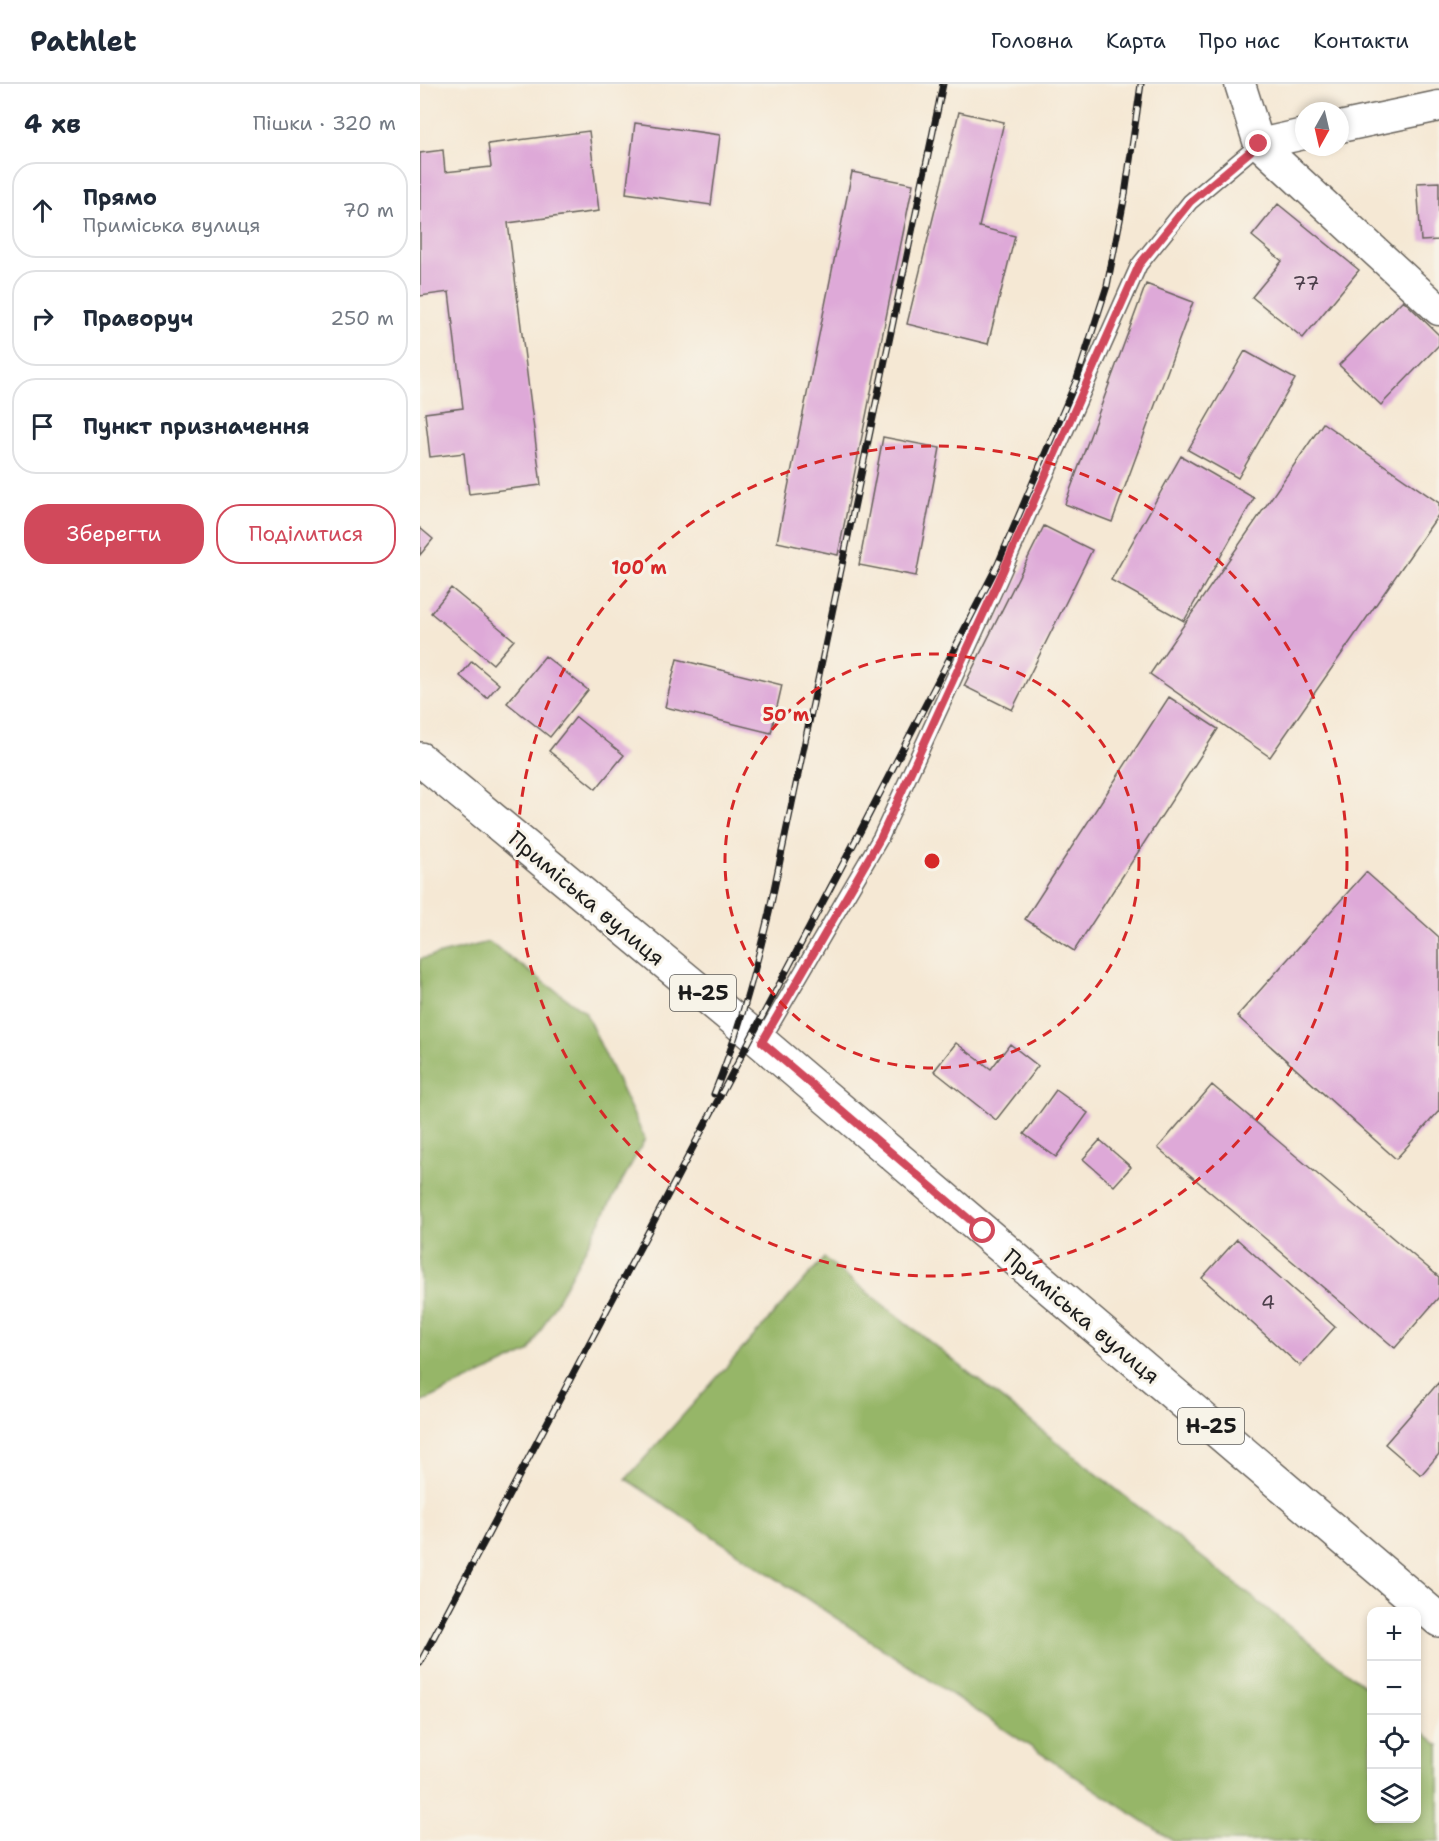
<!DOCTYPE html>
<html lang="uk">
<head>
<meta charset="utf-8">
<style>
  body { margin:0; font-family:"Shantell Sans",sans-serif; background:#f6f6f7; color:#1f2937 }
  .controls { position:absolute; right:18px; bottom:18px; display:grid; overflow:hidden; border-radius:12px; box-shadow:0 3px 9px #0003 }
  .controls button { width:54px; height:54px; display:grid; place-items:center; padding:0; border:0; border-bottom:2px solid #e0e1e3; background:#fff; color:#1f2937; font:30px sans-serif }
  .compass { position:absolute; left:875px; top:18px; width:54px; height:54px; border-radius:50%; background:#fff; box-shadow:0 3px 9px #0003; rotate:188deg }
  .stop { position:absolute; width:18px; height:18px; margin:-14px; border:4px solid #d1495b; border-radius:50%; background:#fff }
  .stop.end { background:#d1495b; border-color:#fff; box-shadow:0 2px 6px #0008 }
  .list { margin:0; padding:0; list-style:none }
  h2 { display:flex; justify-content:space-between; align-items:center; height:78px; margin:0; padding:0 24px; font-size:26px }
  h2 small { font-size:20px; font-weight:400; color:#747a83 }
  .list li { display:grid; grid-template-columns:39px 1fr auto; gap:18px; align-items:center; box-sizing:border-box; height:96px; margin:0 12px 12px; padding:0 12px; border:2px solid #e0e1e3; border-radius:24px }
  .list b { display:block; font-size:22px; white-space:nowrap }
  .list p { margin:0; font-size:20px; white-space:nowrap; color:#747a83 }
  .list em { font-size:20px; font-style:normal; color:#747a83 }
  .actions { display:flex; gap:12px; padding:18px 24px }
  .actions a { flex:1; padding:14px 0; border:2px solid #d1495b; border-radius:24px; text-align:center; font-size:21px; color:#d1495b }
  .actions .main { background:#d1495b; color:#fff }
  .icon { flex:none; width:33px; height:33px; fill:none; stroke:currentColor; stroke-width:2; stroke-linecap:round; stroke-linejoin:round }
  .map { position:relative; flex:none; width:1019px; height:1757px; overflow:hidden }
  header { display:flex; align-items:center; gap:36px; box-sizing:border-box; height:84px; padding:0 30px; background:#fff; border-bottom:2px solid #e0e1e3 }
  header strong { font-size:28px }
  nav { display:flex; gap:33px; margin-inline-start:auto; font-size:21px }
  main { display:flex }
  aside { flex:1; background:#fff }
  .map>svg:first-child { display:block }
  .forest { fill:#96b668; stroke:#596942; stroke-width:1.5 }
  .building { fill:#dea9d8 }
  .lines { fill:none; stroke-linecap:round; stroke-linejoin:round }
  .lane-casing { stroke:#68635c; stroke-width:18 }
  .street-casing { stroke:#68635c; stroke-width:33 }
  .primary-casing { stroke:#68635c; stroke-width:36 }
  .lane { stroke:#fff; stroke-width:15 }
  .street { stroke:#fff; stroke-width:30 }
  .primary { stroke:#fff; stroke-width:33 }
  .rail-casing { stroke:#1c1c1c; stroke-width:7 }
  .rail { stroke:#f7f3e8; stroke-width:4.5; stroke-dasharray:14; stroke-linecap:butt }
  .route { stroke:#d1495b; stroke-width:8 }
  .ring { fill:none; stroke:#d62828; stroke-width:3; stroke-dasharray:10 8 }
  .labels { text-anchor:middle; stroke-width:6; stroke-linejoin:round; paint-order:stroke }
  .number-label { font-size:20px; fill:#4c3f4b }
  .shield { fill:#f7f3e8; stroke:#5e5c59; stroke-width:1.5 }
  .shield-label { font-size:21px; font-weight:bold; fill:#1c1c1c }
  .street-label { font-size:22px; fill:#1c1c1c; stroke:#f7f3e8 }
  .centre { fill:#d62828; stroke:#f7f3e8; stroke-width:3 }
  .ring-label { font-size:18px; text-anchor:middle; font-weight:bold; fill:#d62828; stroke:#f7f3e8; stroke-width:6; stroke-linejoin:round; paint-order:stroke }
</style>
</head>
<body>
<header>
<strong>Pathlet</strong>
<nav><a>Головна</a><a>Карта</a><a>Про нас</a><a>Контакти</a></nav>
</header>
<main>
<aside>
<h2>4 хв<small>Пішки · 320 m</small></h2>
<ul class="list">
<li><svg class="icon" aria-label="ahead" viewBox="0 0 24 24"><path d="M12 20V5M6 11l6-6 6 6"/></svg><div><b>Прямо</b><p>Приміська вулиця</p></div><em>70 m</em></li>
<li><svg class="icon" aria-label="right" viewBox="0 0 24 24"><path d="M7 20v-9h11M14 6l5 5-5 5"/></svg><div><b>Праворуч</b></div><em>250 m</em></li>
<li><svg class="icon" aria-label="arrive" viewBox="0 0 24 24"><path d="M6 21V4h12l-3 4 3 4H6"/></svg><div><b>Пункт призначення</b></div></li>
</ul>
<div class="actions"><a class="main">Зберегти</a><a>Поділитися</a></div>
</aside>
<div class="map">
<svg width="1019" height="1757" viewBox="0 0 1019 1757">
  <rect width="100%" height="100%" fill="#f7f3e8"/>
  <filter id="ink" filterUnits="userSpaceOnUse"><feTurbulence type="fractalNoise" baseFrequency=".0167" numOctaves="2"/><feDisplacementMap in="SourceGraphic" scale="12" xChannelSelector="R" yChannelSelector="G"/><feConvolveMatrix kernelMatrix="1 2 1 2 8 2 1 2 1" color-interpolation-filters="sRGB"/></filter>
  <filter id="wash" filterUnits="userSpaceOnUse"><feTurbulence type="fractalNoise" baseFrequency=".008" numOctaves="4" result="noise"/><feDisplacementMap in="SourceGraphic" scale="24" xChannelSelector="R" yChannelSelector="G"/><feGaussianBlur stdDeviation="1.35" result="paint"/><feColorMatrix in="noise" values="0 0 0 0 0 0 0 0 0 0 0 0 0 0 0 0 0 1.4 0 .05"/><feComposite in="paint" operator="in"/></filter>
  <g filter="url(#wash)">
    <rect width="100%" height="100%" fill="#f5e8d4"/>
    <!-- forest -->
    <path class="forest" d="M69,858L165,928L225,1055L109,1268L0,1319V875Z
      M404,1174L951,1607L952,1734H996L997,1643L1019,1661V1757H753L206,1395Z"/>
    <g id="blocks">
      <!-- building -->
      <path class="building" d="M539,28L584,38L559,143L595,152L568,260L487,240Z
        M215,39L300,51L291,121L206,109Z
        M169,47L179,127L88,139L121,401L49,410L44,369L10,373L5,329L43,324L29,208L0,212V69L23,66L25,88L71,83L68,60Z
        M432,88L493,100L418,471L357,458Z
        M1019,98V156L1001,157L997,99Z
        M858,120L939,186L883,254L832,213L862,177L832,152Z
        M726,200L773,218L692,438L645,420Z
        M983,216L1019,251V261L961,321L919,281Z
        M825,267L875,295L818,394L768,366Z
        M903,339L1019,419V430L850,673L730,590Z
        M463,353L520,364L496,492L439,481Z
        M761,372L834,414L764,537L691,496Z
        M624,442L672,466L592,626L544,602Z
        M0,444L13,455L0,471Z
        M31,504L94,556L73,580L11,529Z
        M125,572L168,606L130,653L87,619Z
        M257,575L362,601L351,649L245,623Z
        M52,577L79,600L67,614L40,592Z
        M749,613L798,645L654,867L605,835Z
        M156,633L204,671L176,705L129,667Z
        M946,788L1019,853V1027L976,1075L817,932Z
        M536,959L571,985L590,960L618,982L576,1036L514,987Z
        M792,1001L1019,1193V1213L975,1264L738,1064Z
        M636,1006L668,1029L636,1073L604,1050Z
        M680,1056L711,1083L694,1102L663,1075Z
        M817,1155L915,1243L880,1282L782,1194Z
        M1019,1298V1370L1001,1391L965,1360Z"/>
    </g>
  </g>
  <g filter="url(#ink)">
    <use href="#blocks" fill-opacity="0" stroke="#68635c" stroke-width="1.5"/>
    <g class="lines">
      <!-- lane casing -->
      <g class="lane-casing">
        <path id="lane" d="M341,958L461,753L579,496L719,181L770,118L839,60"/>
      </g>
      <!-- street casing -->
      <g class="street-casing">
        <path id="street" d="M820,0L839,60L1019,226
          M920,43L1019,22
          M839,60L884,50"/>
      </g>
      <!-- primary casing -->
      <g class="primary-casing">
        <path id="primary" d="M0,675L333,951L1019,1536"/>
      </g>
      <!-- lane -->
      <use href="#lane" class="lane"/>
      <!-- street -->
      <use href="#street" class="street"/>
      <!-- primary -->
      <use href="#primary" class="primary"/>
      <!-- rail casing -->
      <g class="rail-casing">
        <path id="rail" d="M294,1010C318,951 334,891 349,829L523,0
          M0,1579L442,744L578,480L657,295L687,202L705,111L721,0"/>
      </g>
      <!-- rail -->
      <use href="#rail" class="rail"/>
    </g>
  </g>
  <g class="lines" filter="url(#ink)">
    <!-- route -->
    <path class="route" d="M563,1147L342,958L461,753L579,496L719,181L770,118L839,60"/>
  </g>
  <!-- distance rings -->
  <g class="ring">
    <circle cx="512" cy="777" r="207"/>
    <circle cx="512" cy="777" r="415"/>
  </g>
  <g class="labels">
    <!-- number labels -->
    <g class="number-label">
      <text x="886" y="206">77</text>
      <text x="848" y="1225">4</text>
    </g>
    <!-- shield labels -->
    <g class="shield">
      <rect x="250" y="891" width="66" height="36" rx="4.5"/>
      <rect x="758" y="1324" width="66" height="36" rx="4.5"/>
    </g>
    <g class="shield-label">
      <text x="283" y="916">Н-25</text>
      <text x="791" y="1349">Н-25</text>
    </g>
    <!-- street labels -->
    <g class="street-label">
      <text transform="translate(167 814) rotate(40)" y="8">Приміська вулиця</text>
      <text transform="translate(662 1232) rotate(40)" y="8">Приміська вулиця</text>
    </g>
  </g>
  <circle cx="512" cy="777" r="9" class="centre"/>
  <g class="ring-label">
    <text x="219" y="490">100 m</text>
    <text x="366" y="637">50 m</text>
  </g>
</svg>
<div class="controls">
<button>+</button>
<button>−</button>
<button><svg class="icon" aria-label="locate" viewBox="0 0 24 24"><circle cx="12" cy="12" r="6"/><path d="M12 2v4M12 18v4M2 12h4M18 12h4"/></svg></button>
<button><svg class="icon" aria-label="layers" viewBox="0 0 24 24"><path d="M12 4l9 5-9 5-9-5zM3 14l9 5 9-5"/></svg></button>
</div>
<svg class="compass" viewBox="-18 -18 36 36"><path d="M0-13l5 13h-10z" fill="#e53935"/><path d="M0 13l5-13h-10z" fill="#747a83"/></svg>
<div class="stop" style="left:563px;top:1147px"></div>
<div class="stop end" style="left:839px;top:60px"></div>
</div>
</main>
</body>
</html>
